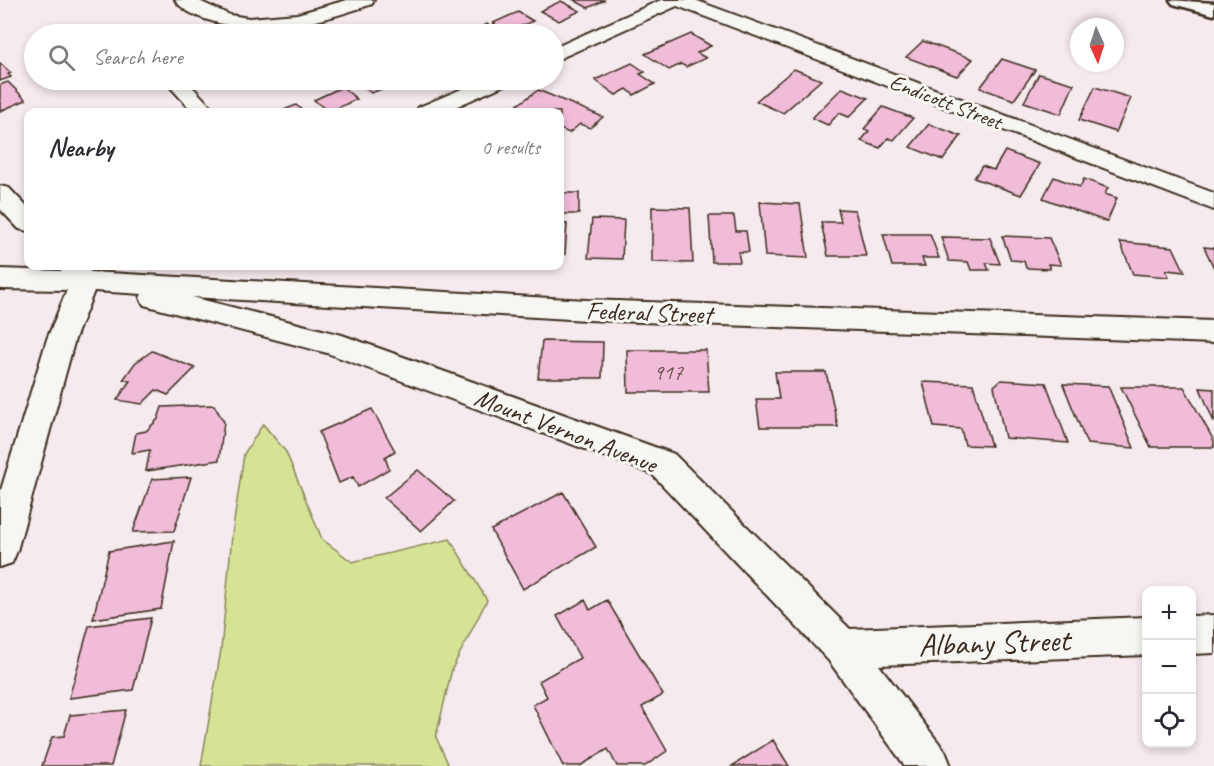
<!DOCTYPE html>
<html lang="en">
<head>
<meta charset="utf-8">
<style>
  body { margin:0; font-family:Caveat,sans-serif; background:#f2f2f3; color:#2b2b33 }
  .controls { position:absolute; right:18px; bottom:18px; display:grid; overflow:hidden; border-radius:12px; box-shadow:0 3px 9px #0003 }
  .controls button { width:54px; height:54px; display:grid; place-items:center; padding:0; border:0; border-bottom:2px solid #e1e1e2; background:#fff; color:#2b2b33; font:30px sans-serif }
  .compass { position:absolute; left:1070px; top:18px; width:54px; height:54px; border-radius:50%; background:#fff; box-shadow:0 3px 9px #0003; rotate:177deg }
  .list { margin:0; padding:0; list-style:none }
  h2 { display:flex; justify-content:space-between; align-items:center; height:78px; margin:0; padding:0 24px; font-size:26px }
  h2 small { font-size:20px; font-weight:400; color:#7c7c81 }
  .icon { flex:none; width:33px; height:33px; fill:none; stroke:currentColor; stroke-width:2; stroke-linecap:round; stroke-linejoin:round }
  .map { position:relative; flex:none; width:1214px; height:766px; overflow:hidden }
  .search { position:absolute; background:#fff; box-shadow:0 3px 9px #0003; left:24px; top:24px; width:540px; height:66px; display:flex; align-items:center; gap:15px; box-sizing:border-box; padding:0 21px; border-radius:33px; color:#7c7c81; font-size:22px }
  .panel { position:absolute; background:#fff; box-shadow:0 3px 9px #0003; left:24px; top:108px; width:540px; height:162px; border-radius:12px }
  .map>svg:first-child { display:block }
  .green { fill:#d6e396; stroke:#88865a; stroke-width:1.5 }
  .building { fill:#f0bcd8; stroke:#3b2a1e; stroke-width:1.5 }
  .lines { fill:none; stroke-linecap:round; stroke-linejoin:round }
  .minor-casing { stroke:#3b2a1e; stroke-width:4 }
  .tertiary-casing { stroke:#3b2a1e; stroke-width:5 }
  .minor { fill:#f6f6f2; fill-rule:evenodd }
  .tertiary { fill:#f6f6f2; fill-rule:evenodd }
  .labels { text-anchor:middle; stroke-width:6; stroke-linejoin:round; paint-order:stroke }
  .far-street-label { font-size:22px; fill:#3b2a1e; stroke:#f6f6f2 }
  .number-label { font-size:22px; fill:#684e4c }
  .street-label { font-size:26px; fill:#3b2a1e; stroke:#f6f6f2 }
  .near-street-label { font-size:32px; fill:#3b2a1e; stroke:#f6f6f2 }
</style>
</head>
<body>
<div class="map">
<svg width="1214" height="766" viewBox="0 0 1214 766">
  <rect width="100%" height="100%" fill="#f5eaed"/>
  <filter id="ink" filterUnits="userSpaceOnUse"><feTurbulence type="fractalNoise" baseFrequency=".0167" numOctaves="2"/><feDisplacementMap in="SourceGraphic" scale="12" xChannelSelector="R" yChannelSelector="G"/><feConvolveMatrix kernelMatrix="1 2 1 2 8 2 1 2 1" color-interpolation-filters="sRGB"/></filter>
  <g filter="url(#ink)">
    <!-- green -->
    <path class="green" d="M263,424L286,452L322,539L352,562L450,539L487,600L452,669L436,737L449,766H201L221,650L232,535L244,454Z"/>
    <!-- building -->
    <path class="building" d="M574,0H605L588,8Z
      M561,1L580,11L559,21L540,11Z
      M518,12L533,21L507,32L493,23Z
      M487,24L502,34H463Z
      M691,34L711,46L697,53L706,58L686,67L681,64L669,70L645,54Z
      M923,41L973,59L957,76L906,57Z
      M1002,59L1035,70L1014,100L980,88Z
      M0,63L11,73L8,74L11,77L0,81Z
      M632,63L645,72L640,74L655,84L634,95L627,89L616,95L595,80Z
      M794,69L821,80L783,113L756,101Z
      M1039,74L1074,84L1061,114L1024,102Z
      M360,80H398L401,82L371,93L356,81Z
      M8,82L26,100L0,111V85Z
      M342,87L357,99L329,112L314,100Z
      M1095,87L1131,98L1116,132L1079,120Z
      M842,88L868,98L849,117L839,113L828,125L812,118Z
      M538,90L603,117L590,128L580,124L569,133L560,129V112H521L512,109Z
      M296,105L305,112H279Z
      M883,107L913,118L894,140L888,138L880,148L861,141L869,131L864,129Z
      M929,124L961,136L943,160L910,147Z
      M1005,151L1040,164L1021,195L974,178L982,166L994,170Z
      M1054,177L1080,187L1084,179L1108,188L1105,194L1117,198L1107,222L1043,198Z
      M560,193H579V214H560Z
      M760,202L800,204L808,258L765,256Z
      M652,207L690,208L693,263L652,262Z
      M838,209L855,210L866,256H828L821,222H841Z
      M709,216H734L736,231H746L749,252H738L740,262H712Z
      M592,219L624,220L622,259L588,258Z
      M560,223L567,224L565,254L560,257Z
      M883,234H930L939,258H922L925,266H892Z
      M1002,236L1049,238L1061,265L1048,264L1050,269L1026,268L1024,261L1011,260Z
      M941,237L990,238L1000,264L986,263L989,270H971L968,262L949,261Z
      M1120,242L1173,247L1185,272L1166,270L1169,277L1133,274Z
      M1204,247L1214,248V268Z
      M542,341L603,342L602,378H538Z
      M627,350H706L709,392H628Z
      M152,351L195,368L168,395L156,390L142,404L117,400L130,381L123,380L135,363Z
      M775,372H826L838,427H760L756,399H779Z
      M1001,380L1046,383L1068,443L1005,438L994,386Z
      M923,382L973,384L991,446L965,445L961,429L934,427Z
      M1063,384L1108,386L1134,448L1087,444Z
      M1121,387H1184L1214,441V447H1151Z
      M1200,388L1214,389V422Z
      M214,405L224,422L219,460L146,471L150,450L132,453L136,433L146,431L158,419L162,407Z
      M372,409L395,451L385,457L389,469L358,487L353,477L339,483L319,432Z
      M418,470L454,501L421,531L384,498Z
      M191,477L174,531L133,532L152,479Z
      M563,492L596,547L523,589L491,530Z
      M174,541L161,609L93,619L109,551Z
      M585,600L590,610L607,600L663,695L642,707L667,751L645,766H617L608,749L580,766H563L533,705L547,697L539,681L580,658L557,616Z
      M151,618L133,690L69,698L89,626Z
      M126,710L111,766H42L52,737L64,736L70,715Z
      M773,740L789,766H732Z"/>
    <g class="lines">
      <!-- minor casing -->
      <g class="minor-casing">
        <path id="minor" d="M175,0H197L230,15L249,18L297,14L347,0H374L372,4C317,23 262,39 205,19C195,16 181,9 175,0Z
          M661,0H695L1214,193V210L677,6L554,61V48Z
          M164,80H186L216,112H193Z
          M483,80H511L507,84L444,112H416L419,107Z
          M0,186L9,188L28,208V231L19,229L0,209Z
          M62,266H85L91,272L587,300L1214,321V343L587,320L192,297L342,335L674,454L850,629L1146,617V655L879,665L945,751L951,766H905L829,661L652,474L327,353L144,305L140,298L142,294L94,291L75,339L17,551L12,563L0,567V493L47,339L67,290L0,289V269L61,271Z
          M1214,615V653L1192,654V616Z"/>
      </g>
      <!-- tertiary casing -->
      <g class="tertiary-casing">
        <path id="tertiary" d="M1170,0L1214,3V15L1173,4Z"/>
      </g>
      <!-- minor -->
      <use href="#minor" class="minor"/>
      <!-- tertiary -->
      <use href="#tertiary" class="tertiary"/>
    </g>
  </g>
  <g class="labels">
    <!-- far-street labels -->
    <g class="far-street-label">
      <text transform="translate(946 101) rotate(21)" y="8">Endicott Street</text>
    </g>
    <!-- number labels -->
    <g class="number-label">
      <text x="668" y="379">917</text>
    </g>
    <!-- street labels -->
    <g class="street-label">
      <text transform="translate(649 312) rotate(2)" y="9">Federal Street</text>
      <text transform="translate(566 430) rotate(21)" y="9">Mount Vernon Avenue</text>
    </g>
    <!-- near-street labels -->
    <g class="near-street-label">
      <text transform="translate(994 642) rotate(-2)" y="11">Albany Street</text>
    </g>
  </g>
</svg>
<div class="controls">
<button>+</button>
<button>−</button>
<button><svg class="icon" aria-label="locate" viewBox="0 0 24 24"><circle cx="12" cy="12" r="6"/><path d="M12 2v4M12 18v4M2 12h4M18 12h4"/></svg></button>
</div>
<svg class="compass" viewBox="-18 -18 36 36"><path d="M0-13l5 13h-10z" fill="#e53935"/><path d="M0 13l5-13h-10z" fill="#7c7c81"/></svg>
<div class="search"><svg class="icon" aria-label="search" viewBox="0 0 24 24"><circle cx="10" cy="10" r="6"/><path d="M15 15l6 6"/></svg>Search here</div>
<section class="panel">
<h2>Nearby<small>0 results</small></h2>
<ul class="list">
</ul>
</section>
</div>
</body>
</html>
